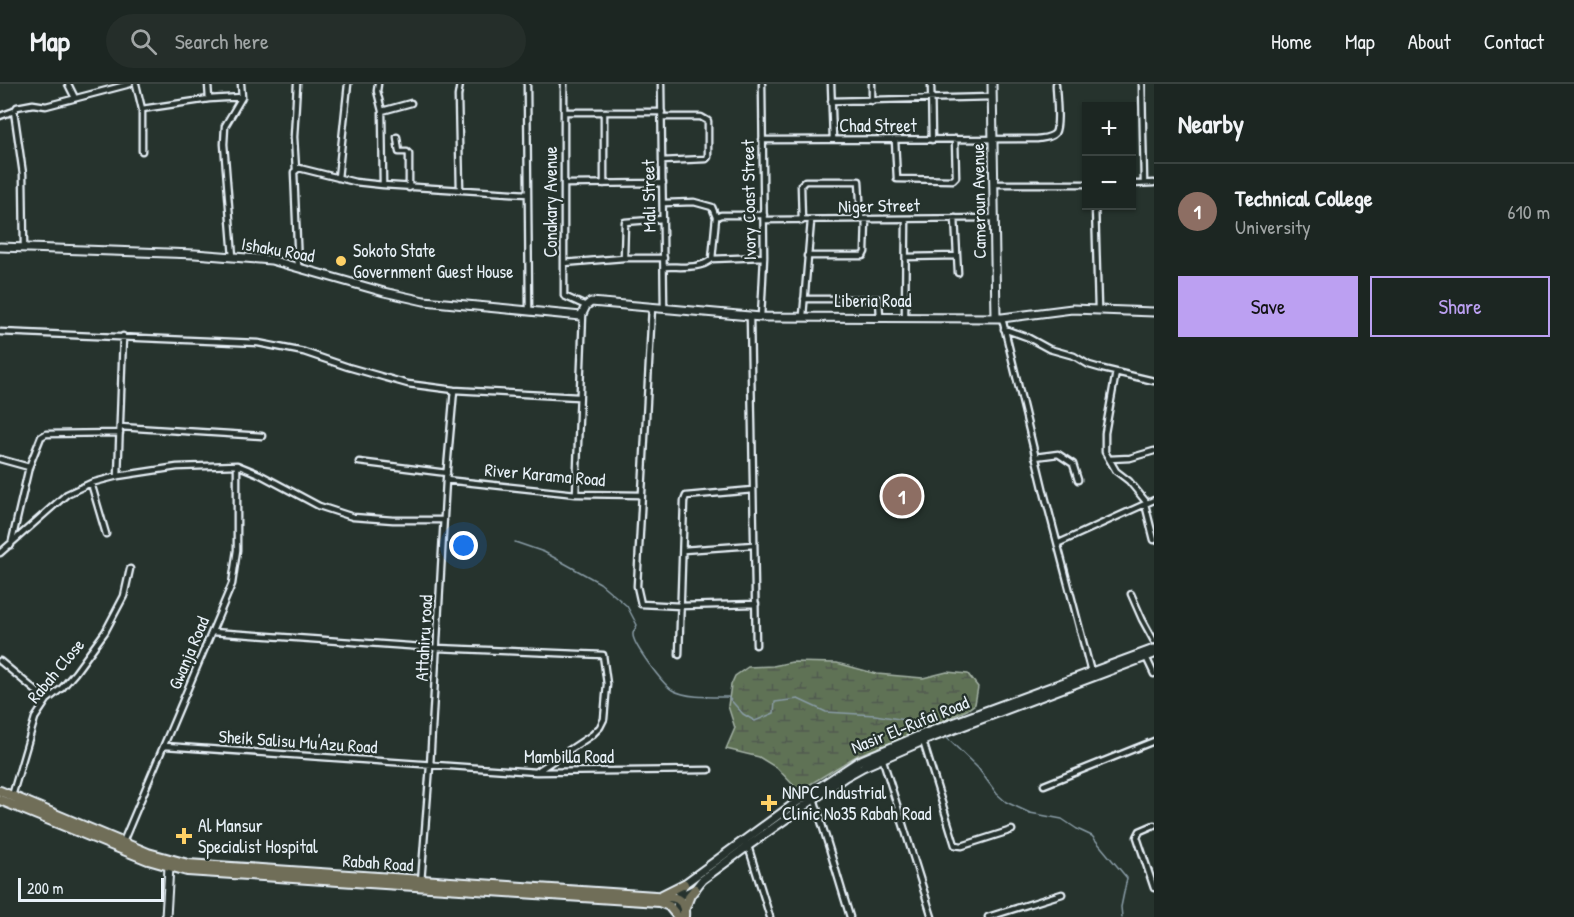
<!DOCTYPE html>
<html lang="en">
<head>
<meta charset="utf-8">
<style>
  body { margin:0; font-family:"Patrick Hand",sans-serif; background:#252e2a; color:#f1f3f6 }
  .controls { position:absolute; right:18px; top:18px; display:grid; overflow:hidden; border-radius:0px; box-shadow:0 2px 4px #0004 }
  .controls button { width:54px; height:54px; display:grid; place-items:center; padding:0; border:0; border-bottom:2px solid #3a4340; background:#1c2622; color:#f1f3f6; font:30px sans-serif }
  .scale { position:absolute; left:18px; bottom:15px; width:146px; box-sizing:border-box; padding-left:6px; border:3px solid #e8f1f8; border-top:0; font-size:16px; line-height:21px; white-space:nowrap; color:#e8f1f8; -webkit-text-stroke:4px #26332d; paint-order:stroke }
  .you { position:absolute; left:464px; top:462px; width:21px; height:21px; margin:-15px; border:4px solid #fff; border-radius:50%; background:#1a73e8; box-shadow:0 0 0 9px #1a73e833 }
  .badge { display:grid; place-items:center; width:39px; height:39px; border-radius:50%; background:#bca0f2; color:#fff; font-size:20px; font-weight:700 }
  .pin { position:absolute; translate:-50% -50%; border:3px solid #fff; box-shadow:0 2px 6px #0006 }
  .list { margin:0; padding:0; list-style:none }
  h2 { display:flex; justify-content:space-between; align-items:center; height:78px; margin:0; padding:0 24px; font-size:26px }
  h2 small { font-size:20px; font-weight:400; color:#a0a5a5 }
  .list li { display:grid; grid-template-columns:39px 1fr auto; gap:18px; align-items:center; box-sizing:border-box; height:96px; padding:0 24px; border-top:2px solid #3a4340 }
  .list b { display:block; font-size:22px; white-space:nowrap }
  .list p { margin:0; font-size:20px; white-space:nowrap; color:#a0a5a5 }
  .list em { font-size:20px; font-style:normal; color:#a0a5a5 }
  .actions { display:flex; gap:12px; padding:18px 24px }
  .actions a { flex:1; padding:14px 0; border:2px solid #bca0f2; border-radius:0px; text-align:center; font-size:21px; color:#bca0f2 }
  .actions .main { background:#bca0f2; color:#111 }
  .icon { flex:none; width:33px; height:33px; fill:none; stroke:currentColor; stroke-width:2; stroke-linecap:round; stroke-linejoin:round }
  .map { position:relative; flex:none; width:1154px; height:833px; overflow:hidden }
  header { display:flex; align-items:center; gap:36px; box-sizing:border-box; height:84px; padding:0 30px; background:#1c2622; border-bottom:2px solid #3a4340 }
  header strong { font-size:28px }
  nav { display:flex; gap:33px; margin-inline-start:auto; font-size:21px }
  .search { width:420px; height:54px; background:#252e2a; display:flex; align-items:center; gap:15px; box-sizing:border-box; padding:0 21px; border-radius:33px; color:#a0a5a5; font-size:22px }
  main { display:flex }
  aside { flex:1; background:#1c2622 }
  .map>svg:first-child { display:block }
  .wetland { fill:url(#wetland-marsh); stroke:#a4b2a6; stroke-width:1.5 }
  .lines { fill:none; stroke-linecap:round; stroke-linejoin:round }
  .stream { stroke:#899ca6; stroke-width:1.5 }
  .street-casing { stroke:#e8f1f8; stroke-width:9 }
  .secondary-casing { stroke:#e8f1f8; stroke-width:11 }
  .primary-casing { stroke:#e8f1f8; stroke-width:12 }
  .street { stroke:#26332d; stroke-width:4.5 }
  .secondary { stroke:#26332d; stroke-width:7 }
  .primary { stroke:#706e59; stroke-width:8 }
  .poi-dot { fill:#ffd166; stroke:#26332d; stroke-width:2 }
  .labels { text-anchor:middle; stroke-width:4.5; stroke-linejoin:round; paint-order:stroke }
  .street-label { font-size:18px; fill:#e8f1f8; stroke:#26332d }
  .poi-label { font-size:18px; fill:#e8f1f8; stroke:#26332d; text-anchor:start }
</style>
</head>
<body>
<header>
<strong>Map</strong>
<div class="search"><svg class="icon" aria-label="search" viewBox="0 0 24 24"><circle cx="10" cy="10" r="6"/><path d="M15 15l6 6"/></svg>Search here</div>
<nav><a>Home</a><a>Map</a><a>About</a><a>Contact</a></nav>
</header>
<main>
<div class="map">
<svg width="1154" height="833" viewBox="0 0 1154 833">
  <defs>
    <pattern id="wetland-marsh" width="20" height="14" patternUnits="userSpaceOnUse" patternTransform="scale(1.5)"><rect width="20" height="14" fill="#5f7255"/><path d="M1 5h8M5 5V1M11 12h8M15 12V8" fill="none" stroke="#515b4f"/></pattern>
  </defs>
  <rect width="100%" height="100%" fill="#26332d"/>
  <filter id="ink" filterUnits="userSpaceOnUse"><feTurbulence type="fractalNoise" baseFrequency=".0167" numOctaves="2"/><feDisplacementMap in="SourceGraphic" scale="12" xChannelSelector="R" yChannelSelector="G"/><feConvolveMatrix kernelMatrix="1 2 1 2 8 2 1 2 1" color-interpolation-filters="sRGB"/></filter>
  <g filter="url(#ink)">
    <!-- wetland -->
    <path class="wetland" d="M792,578L837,579L877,590L923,594L947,588L968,590L978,603L975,620L967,626L902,655L858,671L799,707L777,684L759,673L726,665L735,644L728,622L731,601L735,592L748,583L773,582Z"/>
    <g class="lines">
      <!-- stream -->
      <path class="stream" d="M515,458L544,468L600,499L627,522L637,541C636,544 633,547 633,550C632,560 663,600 672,606C687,614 711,613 728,613L743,630L755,637L774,629L775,618L798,615L826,628L875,631L923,639
        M946,653L978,684L997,710L1006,718L1030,729L1062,735L1077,745L1092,752L1127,794L1121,823L1122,833"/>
      <!-- street casing -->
      <g class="street-casing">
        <path id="street" d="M68,0L75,14
          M136,0L142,25V67
          M208,0L209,15
          M378,0L377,7L382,27L383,101
          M527,0L529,226
          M564,0V212L586,222
          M661,0L664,224
          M831,0L833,55
          M872,0V17
          M931,0L932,56
          M1142,0L1144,99
          M831,17L992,13
          M142,25L209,15L242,13
          M14,27L23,90L24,164
          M382,27L411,19
          M564,28H662
          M604,29V100
          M0,32L14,27L17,23L33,20L46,22L130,0
          M662,33H701L708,37V73L706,75L662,77
          M397,53L399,68H407L409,70V104
          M762,56L1037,55C1043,54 1051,54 1055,49C1060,40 1056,11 1056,0
          M895,56L897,95L953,96L956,93L955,55
          M296,86L294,53L297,0
          M338,94L348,0
          M565,100L663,99
          M994,100H1086
          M1132,100L1154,99
          M460,106L458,12L460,0
          M664,119L694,118L712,123L716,133
          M1095,122L1098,225
          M955,134L958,189
          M764,136L995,134
          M802,137L801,101L805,97H859L861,135
          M807,172H863L865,168L866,135
          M233,173L224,60L225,42L242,13L241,0
          M906,173L957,172
          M624,174L625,138L663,135
          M712,175L716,133L721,131H764
          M564,179L624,174H664
          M298,182L294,88L299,84L355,98L383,101L527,110
          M664,183C679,182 700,186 712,175L764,173
          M804,215H879L880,233
          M652,223L637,502L641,520L680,522L756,520
          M750,232L756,561
          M803,232L811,137
          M761,233L764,173L762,0
          M905,233L906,135
          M1002,234L1045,412L1091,588
          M1004,245L1027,253L1049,265L1074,272L1089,281L1103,285L1154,297
          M0,248L258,259L304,268L348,283L408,300L454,306L578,313
          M1116,288L1105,349V368L1116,387L1129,397L1147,419
          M120,343L262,352
          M1035,373L1058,370L1073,380L1078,396
          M0,375L29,383
          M1109,375L1130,374L1154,367
          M359,378L447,389
          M118,392L123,252
          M446,396L576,410L641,411
          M91,399L106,450
          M576,410L583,230
          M1145,420L1154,456
          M1059,459L1154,416
          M11,461L29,383L41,353L46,350L120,349
          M683,466L754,461
          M0,469L67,410L91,399L118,392L177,383L237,381L259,390L319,422L353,433L393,436H444
          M1131,510L1142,535L1154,557
          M212,548L437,564L603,571L607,600L604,635L600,643L592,651L536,688
          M679,571L684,417L686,412L753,406
          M1146,573L1154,590
          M0,577L47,616
          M923,657L955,761L962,762L1012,746
          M165,662L536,688L709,686
          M882,673L932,833
          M1044,701L1154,657
          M12,712L35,634L47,616L62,604L75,589L105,548L124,512L130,485
          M814,714L850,833
          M1154,741L1140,747L1137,753L1154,804
          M123,758L232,500L237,466V381
          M748,762L770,833
          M421,798L430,682L446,396L454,306
          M988,833L1062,810"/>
      </g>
      <!-- secondary casing -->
      <g class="secondary-casing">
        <path id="secondary" d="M992,0L996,233
          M0,163L195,170L271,176L384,208L424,217L581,232L586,222L591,218L761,233L1002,234L1072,225L1154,228
          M659,818L670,817L695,805L702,796L748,762L845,693L863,683L923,657L1154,570
          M678,832L677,814L684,800L791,722L859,677L923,650L1154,565
          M166,833L169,783"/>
      </g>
      <!-- primary casing -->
      <g class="primary-casing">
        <path id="primary" d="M0,707L148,769L188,780L670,813C682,814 685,822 684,833
          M0,716L148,776L187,787L659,818L669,822L678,833
          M662,811L684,800
          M685,824L690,811L695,805"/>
      </g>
      <!-- street -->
      <use href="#street" class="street"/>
      <!-- secondary -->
      <use href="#secondary" class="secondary"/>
      <!-- primary -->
      <use href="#primary" class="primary"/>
    </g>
  </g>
  <!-- markers -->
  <g class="poi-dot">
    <circle cx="341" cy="177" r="6"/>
    <path d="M766 710h6v6h6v6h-6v6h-6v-6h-6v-6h6z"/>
    <path d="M181 743h6v6h6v6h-6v6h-6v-6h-6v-6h6z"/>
  </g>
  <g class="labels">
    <!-- street labels -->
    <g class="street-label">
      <text x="878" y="48">Chad Street</text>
      <text transform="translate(649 112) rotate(-91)" y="6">Mali Street</text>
      <text transform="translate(749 116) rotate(-91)" y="6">Ivory Coast Street</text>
      <text transform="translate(979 117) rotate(-91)" y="6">Cameroun Avenue</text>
      <text transform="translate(551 118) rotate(-90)" y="6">Conakary Avenue</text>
      <text transform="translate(879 122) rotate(-1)" y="6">Niger Street</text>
      <text transform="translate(278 166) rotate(10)" y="6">Ishaku Road</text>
      <text x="873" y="223">Liberia Road</text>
      <text transform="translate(545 391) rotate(5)" y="6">River Karama Road</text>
      <text transform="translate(424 554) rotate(-87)" y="6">Attahiru road</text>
      <text transform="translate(189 569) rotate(-67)" y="6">Gwanja Road</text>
      <text transform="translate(56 587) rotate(-50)" y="6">Rabah Close</text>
      <text transform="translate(910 641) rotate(-22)" y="6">Nasir El-Rufai Road</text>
      <text transform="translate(298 658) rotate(4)" y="6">Sheik Salisu Mu'Azu Road</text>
      <text x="569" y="679">Mambilla Road</text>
      <text transform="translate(378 779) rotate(4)" y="6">Rabah Road</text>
    </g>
    <!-- poi labels -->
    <g class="poi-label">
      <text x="353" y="173">Sokoto State<tspan x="353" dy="21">Government Guest House</tspan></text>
      <text x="782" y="715">NNPC Industrial<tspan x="782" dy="21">Clinic No35 Rabah Road</tspan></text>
      <text x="198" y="748">Al Mansur<tspan x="198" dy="21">Specialist Hospital</tspan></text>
    </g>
  </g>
</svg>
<div class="controls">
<button>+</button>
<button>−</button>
</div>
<div class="scale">200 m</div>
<div class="you"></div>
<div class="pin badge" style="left:902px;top:412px;background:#8d6e63">1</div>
</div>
<aside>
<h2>Nearby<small></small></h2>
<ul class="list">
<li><span class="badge" style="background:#8d6e63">1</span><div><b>Technical College</b><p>University</p></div><em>610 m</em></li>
</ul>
<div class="actions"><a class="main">Save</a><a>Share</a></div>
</aside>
</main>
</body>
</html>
